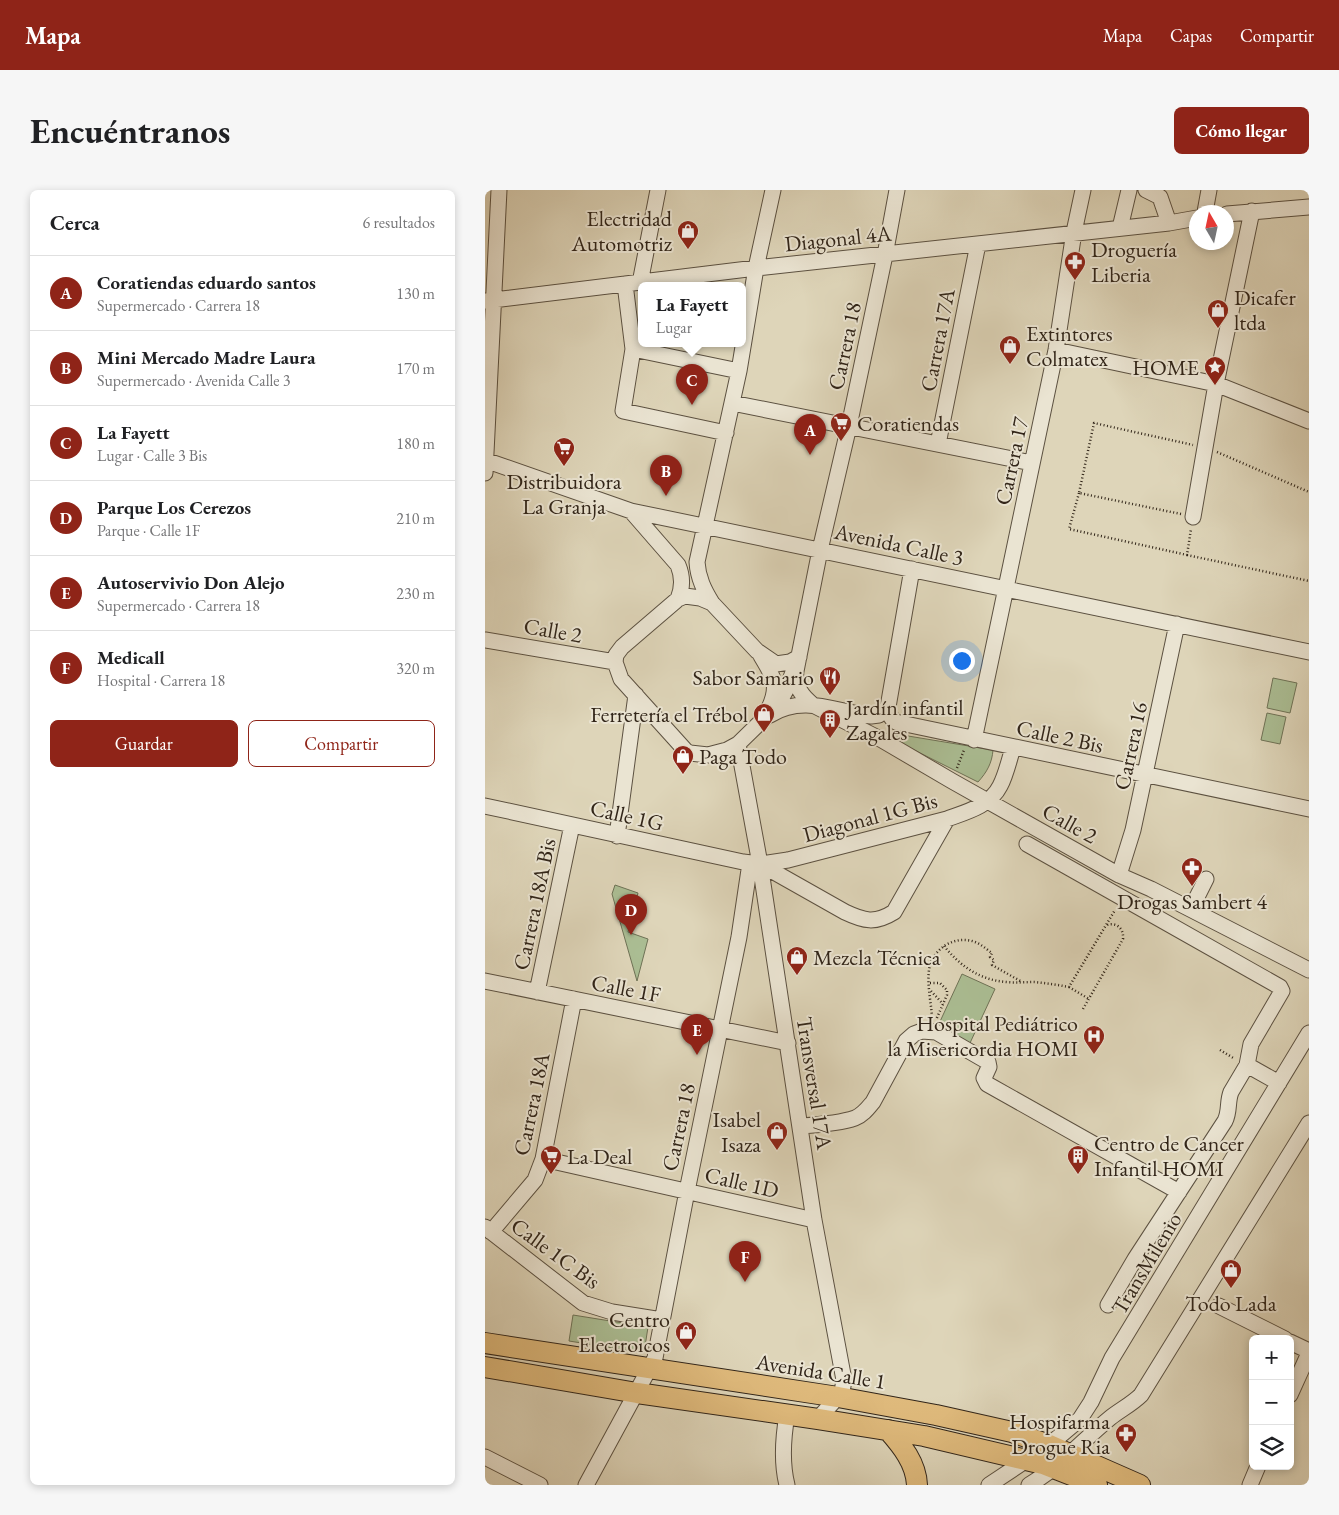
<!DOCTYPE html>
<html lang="es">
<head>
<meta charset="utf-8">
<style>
  body { margin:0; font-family:"EB Garamond",serif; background:#f6f6f6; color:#202124 }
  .controls { position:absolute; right:15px; bottom:15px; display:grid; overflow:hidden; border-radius:8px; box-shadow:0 2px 8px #0003 }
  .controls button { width:45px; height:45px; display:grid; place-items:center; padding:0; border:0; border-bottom:1px solid #e0e0e0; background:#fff; color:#202124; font:25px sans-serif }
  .compass { position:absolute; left:704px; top:15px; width:45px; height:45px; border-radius:50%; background:#fff; box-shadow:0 2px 8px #0003; rotate:351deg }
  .you { position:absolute; left:476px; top:470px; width:18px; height:18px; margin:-12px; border:4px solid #fff; border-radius:50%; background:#1a73e8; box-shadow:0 0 0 8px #1a73e833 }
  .badge { display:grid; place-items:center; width:32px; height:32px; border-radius:50%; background:#8f2418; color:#fff; font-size:16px; font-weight:700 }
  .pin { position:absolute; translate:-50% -41px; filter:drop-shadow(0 1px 2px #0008) }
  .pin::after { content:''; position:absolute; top:26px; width:18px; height:15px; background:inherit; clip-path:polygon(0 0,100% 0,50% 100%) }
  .popup { position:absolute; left:153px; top:92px; width:108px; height:65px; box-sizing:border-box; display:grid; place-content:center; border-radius:8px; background:#fff; filter:drop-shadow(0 1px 4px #0005); font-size:16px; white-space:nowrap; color:#757577 }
  .popup b { font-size:19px; color:#202124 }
  .popup::after { content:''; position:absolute; left:50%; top:100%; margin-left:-10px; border:10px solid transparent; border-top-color:#fff }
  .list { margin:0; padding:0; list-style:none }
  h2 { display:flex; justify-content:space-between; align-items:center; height:65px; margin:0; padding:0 20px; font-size:21px }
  h2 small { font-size:16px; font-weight:400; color:#757577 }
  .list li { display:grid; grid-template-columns:32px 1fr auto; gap:15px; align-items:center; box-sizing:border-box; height:75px; padding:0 20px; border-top:1px solid #e0e0e0 }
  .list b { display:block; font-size:19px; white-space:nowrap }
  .list p { margin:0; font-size:16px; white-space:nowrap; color:#757577 }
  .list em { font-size:16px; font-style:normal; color:#757577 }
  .actions { display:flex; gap:10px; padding:15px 20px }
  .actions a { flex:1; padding:11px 0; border:1px solid #8f2418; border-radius:8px; text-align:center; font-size:18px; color:#8f2418 }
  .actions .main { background:#8f2418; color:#fff }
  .icon { flex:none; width:28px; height:28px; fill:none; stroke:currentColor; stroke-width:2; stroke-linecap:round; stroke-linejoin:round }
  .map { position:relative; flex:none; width:824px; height:1295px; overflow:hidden; border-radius:8px }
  header { display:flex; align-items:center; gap:30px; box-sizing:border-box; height:70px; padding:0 25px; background:#8f2418; color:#fff }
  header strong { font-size:24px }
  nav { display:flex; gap:28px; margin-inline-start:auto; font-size:18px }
  .intro { display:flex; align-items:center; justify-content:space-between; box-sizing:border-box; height:120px; padding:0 30px }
  h1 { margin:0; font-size:35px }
  .button { padding:12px 22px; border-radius:8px; background:#8f2418; color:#fff; font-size:18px; font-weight:700 }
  main { display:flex; gap:30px; padding:0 30px }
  aside { flex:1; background:#fff; border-radius:8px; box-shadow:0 2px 8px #0003 }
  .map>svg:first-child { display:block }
  .green { fill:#abbe94; stroke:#6e7256 }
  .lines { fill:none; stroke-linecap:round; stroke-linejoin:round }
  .minor-casing { stroke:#5c5141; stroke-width:17 }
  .major-casing { stroke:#312519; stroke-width:22 }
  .path { stroke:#312519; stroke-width:2.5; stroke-dasharray:1 2.5; stroke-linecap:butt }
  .minor { stroke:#eae4d2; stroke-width:15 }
  .major { stroke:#dfba7c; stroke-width:20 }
  .labels { text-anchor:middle; stroke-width:4; stroke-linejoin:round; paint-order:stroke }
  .poi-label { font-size:22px; fill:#312519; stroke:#eae4d2; text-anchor:start }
  .street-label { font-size:22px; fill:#312519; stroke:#eae4d2 }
</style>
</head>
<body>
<header>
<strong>Mapa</strong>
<nav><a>Mapa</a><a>Capas</a><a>Compartir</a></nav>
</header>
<div class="intro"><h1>Encuéntranos</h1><a class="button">Cómo llegar</a></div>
<main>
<aside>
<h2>Cerca<small>6 resultados</small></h2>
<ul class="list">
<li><span class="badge">A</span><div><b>Coratiendas eduardo santos</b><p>Supermercado · Carrera 18</p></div><em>130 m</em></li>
<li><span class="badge">B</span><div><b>Mini Mercado Madre Laura</b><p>Supermercado · Avenida Calle 3</p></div><em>170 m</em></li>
<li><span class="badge">C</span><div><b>La Fayett</b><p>Lugar · Calle 3 Bis</p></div><em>180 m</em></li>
<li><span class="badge">D</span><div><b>Parque Los Cerezos</b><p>Parque · Calle 1F</p></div><em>210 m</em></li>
<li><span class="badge">E</span><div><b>Autoservivio Don Alejo</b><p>Supermercado · Carrera 18</p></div><em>230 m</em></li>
<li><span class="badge">F</span><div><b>Medicall</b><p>Hospital · Carrera 18</p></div><em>320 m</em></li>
</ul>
<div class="actions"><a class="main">Guardar</a><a>Compartir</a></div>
</aside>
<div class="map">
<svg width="824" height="1295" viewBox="0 0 824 1295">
  <rect width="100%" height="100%" fill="#ded5b9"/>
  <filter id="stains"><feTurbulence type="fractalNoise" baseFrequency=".004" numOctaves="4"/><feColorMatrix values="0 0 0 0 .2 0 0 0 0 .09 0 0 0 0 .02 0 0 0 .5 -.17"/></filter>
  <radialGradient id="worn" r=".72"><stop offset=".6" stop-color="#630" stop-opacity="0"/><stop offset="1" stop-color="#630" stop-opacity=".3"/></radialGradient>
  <!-- green -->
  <path class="green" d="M788,488L812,493L805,523L782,518Z
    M782,523L801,527L795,554L776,550Z
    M411,544L508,560C507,573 502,582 493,592L409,550Z
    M130,695L153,703L143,742L163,749L152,791L127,704Z
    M477,784L510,799L485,853L452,838Z
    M88,1125L163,1137L159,1163L84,1151Z"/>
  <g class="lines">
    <!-- minor casing -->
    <g class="minor-casing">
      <path id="minor" d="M412,0L400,65L364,236L335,360L311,481C309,496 317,506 328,515L397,550L467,591L634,685L666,699L824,780
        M661,0L675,7L684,33
        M720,22L724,0
        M742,24L824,17
        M635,38L644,0
        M155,93L173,0
        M140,94L148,159L138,221L241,243
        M0,111L271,78L684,33L712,28
        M148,159L254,181
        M571,160L731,194L824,231
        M247,213L547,273
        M453,254L493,54
        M0,270L146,321L824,462
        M0,283L14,0
        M146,321L193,375C198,387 198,397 193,409
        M708,327L731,194L767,21
        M427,379L403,517C404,524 405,528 411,532L824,619
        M200,406L215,408L227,413L272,461L291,474L305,472L314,467L301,500L293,515L253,554L242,560L223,565L205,563L201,561L136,489L130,472L131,465L137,457L193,409Z
        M227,413C219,400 213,388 212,372L254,181L271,78L288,0
        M0,450L130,472
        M276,466C288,486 295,495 284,518
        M285,525C318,504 351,522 386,526L394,525L403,517
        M489,550L571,160L589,42L598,0
        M253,554L275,674L329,1030L359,1190L357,1202L333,1229
        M0,616L258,672L275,674L303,670L462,629C481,622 505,616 515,596C521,585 524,570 528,558
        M132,646L151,505
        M542,654L795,797L797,801L766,854L762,875L746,902C742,912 745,921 740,931L650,1069L623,1115
        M275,674L360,722C379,731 390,734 409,722L462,629
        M634,685L648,640L692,434
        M706,719L721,689
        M0,791L303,853
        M52,802L87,635
        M762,875L794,893
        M316,936C331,935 356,933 370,928C378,925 383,918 388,912L421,851L429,844L437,841L451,842L503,872L504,877L499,888L502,894L694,1002
        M58,969L329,1030
        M0,1037L98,1113L127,1122L177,1130
        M6,1042L50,990L58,969L89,809
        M734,1116L800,1149
        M805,1152L824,1161
        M805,1205L824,1163
        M0,1267L55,1295
        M101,1295L170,1168L202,1001L254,747L265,673
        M302,1295C296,1271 298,1248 302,1225
        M504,1295L564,1255L595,1229L606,1212L627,1168L824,843
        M544,1295C576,1276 597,1251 625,1228C635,1220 647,1214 656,1205L824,933
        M765,1295L773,1276"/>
    </g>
    <!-- major casing -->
    <g class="major-casing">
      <path id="major" d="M0,1153L353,1207L451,1225L527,1242L564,1255L655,1295
        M0,1177L152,1203L333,1229L439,1246L558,1274L612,1295
        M403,1240C417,1256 431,1273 432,1295"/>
    </g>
    <!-- path -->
    <path class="path" d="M732,262L824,302
      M594,303L584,339L702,365L706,339
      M696,324L594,303L609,233L708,255
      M702,365L824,391
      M472,578L479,560
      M459,756C475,776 495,790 521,792C531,793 540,792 549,792C561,793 573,795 584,797L630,720
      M445,793H455L462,800V805L451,830
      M584,797L604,809
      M446,801L458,814
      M598,819L638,749C639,739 632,732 622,735
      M447,827C446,812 442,795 444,780C447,760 467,746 487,751C495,753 501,759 507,763L505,767L509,770L507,775L537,792
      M735,860L750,869"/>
    <!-- minor -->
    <use href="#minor" class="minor"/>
    <!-- major -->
    <use href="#major" class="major"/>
  </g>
  <!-- icons -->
  <defs>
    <g id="shop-pin" transform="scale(1.125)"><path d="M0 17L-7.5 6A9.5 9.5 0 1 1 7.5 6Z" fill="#8f2418" stroke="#eae4d2"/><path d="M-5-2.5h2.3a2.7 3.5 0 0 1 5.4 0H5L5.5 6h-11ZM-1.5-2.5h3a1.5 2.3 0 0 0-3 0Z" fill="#fff"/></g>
    <g id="pharmacy-pin" transform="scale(1.125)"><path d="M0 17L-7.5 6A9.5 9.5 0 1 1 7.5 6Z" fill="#8f2418" stroke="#eae4d2"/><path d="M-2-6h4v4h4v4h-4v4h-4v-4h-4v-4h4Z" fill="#fff"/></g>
    <g id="sight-pin" transform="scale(1.125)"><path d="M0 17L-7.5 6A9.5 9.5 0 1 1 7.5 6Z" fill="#8f2418" stroke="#eae4d2"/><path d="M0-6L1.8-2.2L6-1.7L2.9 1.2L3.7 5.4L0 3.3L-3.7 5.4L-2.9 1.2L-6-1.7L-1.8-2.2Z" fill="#fff"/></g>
    <g id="supermarket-pin" transform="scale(1.125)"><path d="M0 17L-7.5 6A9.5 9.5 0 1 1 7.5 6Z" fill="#8f2418" stroke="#eae4d2"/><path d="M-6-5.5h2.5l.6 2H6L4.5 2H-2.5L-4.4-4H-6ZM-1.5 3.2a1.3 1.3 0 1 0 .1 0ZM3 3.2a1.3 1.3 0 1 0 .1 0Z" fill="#fff"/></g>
    <g id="restaurant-pin" transform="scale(1.125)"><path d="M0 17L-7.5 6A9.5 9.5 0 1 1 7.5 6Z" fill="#8f2418" stroke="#eae4d2"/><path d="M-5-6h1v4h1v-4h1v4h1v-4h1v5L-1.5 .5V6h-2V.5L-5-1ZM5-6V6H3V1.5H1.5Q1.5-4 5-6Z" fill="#fff"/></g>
    <g id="building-pin" transform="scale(1.125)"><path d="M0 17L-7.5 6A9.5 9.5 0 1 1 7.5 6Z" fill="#8f2418" stroke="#eae4d2"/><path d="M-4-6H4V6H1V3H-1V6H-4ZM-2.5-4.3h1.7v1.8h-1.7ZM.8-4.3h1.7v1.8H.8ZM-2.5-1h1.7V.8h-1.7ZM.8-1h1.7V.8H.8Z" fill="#fff"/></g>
    <g id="hospital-pin" transform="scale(1.125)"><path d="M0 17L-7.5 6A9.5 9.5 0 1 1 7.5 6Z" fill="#8f2418" stroke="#eae4d2"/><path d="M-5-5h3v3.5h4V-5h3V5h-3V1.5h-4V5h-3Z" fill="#fff"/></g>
  </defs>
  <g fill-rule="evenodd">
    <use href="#shop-pin" x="203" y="41"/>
    <use href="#pharmacy-pin" x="590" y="72"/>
    <use href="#shop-pin" x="733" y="120"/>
    <use href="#shop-pin" x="525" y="156"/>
    <use href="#sight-pin" x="730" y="177"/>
    <use href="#supermarket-pin" x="356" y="233"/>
    <use href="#supermarket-pin" x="79" y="258"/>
    <use href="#restaurant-pin" x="345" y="487"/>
    <use href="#shop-pin" x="279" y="524"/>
    <use href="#building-pin" x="345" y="530"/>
    <use href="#shop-pin" x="198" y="566"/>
    <use href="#pharmacy-pin" x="707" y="678"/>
    <use href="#shop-pin" x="312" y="767"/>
    <use href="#hospital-pin" x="609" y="846"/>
    <use href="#shop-pin" x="292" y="942"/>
    <use href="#supermarket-pin" x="66" y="966"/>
    <use href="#building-pin" x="593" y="966"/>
    <use href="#shop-pin" x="746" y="1080"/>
    <use href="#shop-pin" x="201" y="1142"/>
    <use href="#pharmacy-pin" x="641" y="1244"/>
  </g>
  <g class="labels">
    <!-- poi labels -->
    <g class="poi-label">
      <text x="187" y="36" text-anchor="end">Electridad<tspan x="187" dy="25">Automotriz</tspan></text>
      <text x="606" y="67">Droguería<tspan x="606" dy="25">Liberia</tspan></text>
      <text x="749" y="115">Dicafer<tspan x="749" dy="25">ltda</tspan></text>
      <text x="541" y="151">Extintores<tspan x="541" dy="25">Colmatex</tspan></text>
      <text x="714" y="185" text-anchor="end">HOME</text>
      <text x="372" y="241">Coratiendas</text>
      <text x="79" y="299" text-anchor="middle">Distribuidora<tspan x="79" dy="25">La Granja</tspan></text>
      <text x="329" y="495" text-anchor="end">Sabor Samario</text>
      <text x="361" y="525">Jardín infantil<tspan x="361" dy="25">Zagales</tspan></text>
      <text x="263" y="532" text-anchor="end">Ferretería el Trébol</text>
      <text x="214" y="574">Paga Todo</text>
      <text x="707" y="719" text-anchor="middle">Drogas Sambert 4</text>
      <text x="328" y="775">Mezcla Técnica</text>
      <text x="593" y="841" text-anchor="end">Hospital Pediátrico<tspan x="593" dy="25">la Misericordia HOMI</tspan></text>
      <text x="276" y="937" text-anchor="end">Isabel<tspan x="276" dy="25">Isaza</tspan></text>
      <text x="609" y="961">Centro de Cancer<tspan x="609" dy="25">Infantil HOMI</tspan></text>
      <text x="82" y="974">La Deal</text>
      <text x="746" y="1121" text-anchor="middle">Todo Lada</text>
      <text x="185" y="1137" text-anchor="end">Centro<tspan x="185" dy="25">Electroicos</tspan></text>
      <text x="625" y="1239" text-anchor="end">Hospifarma<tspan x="625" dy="25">Drogue Ria</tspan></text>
    </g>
    <!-- street labels -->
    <g class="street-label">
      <text transform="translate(353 48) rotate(-6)" y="8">Diagonal 4A</text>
      <text transform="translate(452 150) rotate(-79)" y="8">Carrera 17A</text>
      <text transform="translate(359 156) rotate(-78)" y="8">Carrera 18</text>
      <text transform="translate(526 271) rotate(-78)" y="8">Carrera 17</text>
      <text transform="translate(414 354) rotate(12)" y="8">Avenida Calle 3</text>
      <text transform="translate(68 440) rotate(10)" y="8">Calle 2</text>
      <text transform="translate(575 546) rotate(12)" y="8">Calle 2 Bis</text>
      <text transform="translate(645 556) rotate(-78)" y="8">Carrera 16</text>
      <text transform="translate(142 625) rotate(13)" y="8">Calle 1G</text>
      <text transform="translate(385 627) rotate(-15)" y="8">Diagonal 1G Bis</text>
      <text transform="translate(585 633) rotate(29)" y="8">Calle 2</text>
      <text transform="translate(49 714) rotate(-78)" y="8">Carrera 18A Bis</text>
      <text transform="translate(141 798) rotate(11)" y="8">Calle 1F</text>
      <text transform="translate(330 893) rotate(81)" y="8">Transversal 17A</text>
      <text transform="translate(46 914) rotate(-78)" y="8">Carrera 18A</text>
      <text transform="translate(193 937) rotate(-78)" y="8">Carrera 18</text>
      <text transform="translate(257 992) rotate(13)" y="8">Calle 1D</text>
      <text transform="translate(71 1063) rotate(36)" y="8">Calle 1C Bis</text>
      <text transform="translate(661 1073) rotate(-59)" y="8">TransMilenio</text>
      <text transform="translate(336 1181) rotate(9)" y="8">Avenida Calle 1</text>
    </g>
  </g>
  <rect width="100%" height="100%" filter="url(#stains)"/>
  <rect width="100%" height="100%" fill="url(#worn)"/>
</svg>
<div class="controls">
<button>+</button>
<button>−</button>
<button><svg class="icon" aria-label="layers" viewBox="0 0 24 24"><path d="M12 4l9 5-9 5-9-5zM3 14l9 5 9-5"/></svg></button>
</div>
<svg class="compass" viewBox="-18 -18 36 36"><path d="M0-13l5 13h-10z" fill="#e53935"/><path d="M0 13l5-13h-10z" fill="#757577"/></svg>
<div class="you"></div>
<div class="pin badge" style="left:325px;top:265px">A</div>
<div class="pin badge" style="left:181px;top:306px">B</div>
<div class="pin badge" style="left:207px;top:215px">C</div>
<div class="popup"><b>La Fayett</b>Lugar</div>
<div class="pin badge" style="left:146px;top:745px">D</div>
<div class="pin badge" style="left:212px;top:865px">E</div>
<div class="pin badge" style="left:260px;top:1092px">F</div>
</div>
</main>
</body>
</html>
